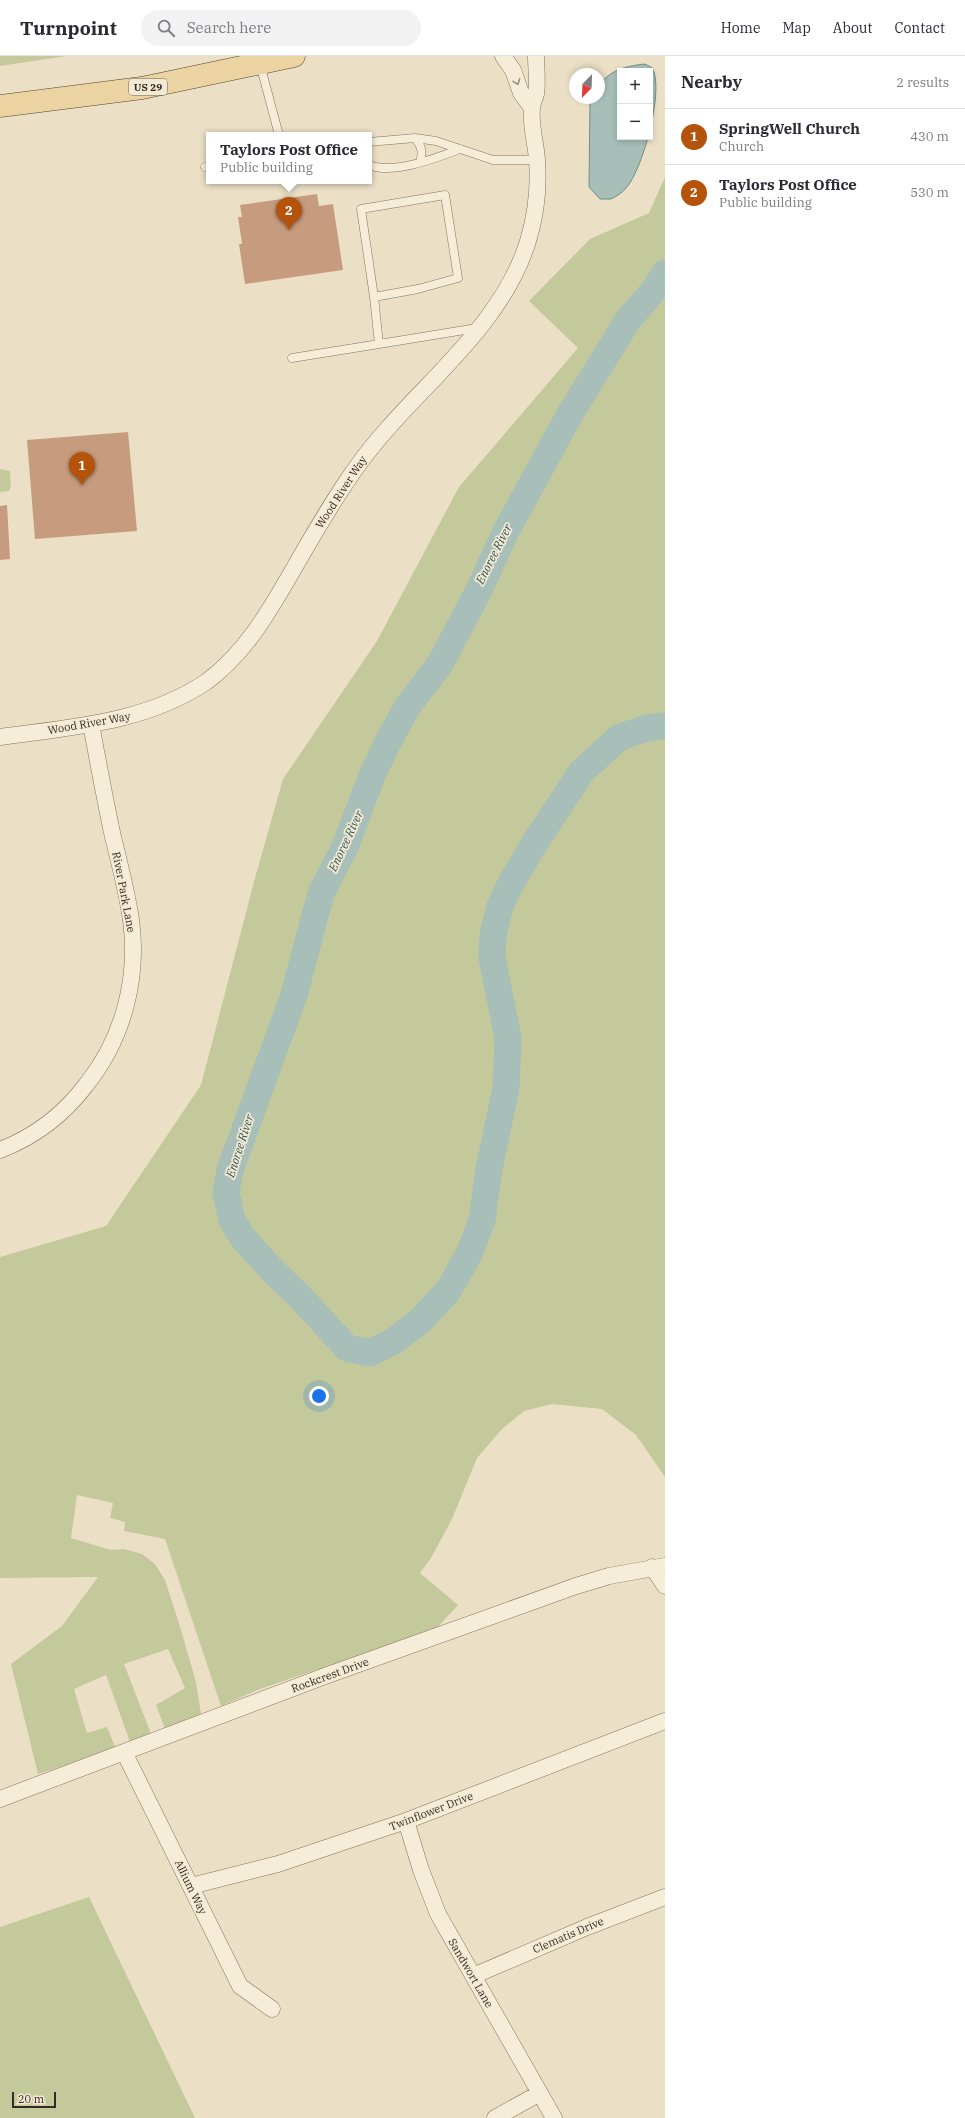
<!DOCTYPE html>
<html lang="en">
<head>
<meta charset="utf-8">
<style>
  body { margin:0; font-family:"IBM Plex Serif",serif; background:#f2f2f3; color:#2b2b33 }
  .controls { position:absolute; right:12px; top:12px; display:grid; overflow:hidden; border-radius:0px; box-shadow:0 2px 6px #0003 }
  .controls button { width:36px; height:36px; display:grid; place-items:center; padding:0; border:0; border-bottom:1px solid #e1e1e2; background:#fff; color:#2b2b33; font:20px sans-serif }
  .compass { position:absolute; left:569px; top:12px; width:36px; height:36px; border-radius:50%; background:#fff; box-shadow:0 2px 6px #0003; rotate:203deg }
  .scale { position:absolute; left:12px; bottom:10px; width:44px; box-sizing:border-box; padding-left:4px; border:2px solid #362b20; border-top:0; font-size:11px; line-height:14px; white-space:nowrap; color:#362b20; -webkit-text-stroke:3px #f3ead5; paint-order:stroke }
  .you { position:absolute; left:319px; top:1340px; width:14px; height:14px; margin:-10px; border:3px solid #fff; border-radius:50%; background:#1a73e8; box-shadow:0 0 0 6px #1a73e833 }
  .badge { display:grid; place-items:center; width:26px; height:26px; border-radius:50%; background:#b45309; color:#fff; font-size:13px; font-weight:700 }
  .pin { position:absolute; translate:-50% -33px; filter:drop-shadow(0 1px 2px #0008) }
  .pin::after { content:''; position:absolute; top:21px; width:14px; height:12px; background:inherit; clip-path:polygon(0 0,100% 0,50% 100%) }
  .popup { position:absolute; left:206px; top:76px; width:166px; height:52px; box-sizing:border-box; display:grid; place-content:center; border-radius:0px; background:#fff; filter:drop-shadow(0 1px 3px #0005); font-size:13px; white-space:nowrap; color:#7c7c81 }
  .popup b { font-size:15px; color:#2b2b33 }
  .popup::after { content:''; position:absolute; left:50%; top:100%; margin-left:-8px; border:8px solid transparent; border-top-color:#fff }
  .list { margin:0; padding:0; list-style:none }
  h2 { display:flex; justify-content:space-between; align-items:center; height:52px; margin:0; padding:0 16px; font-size:17px }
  h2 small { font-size:13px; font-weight:400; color:#7c7c81 }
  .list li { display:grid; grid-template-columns:26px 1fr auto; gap:12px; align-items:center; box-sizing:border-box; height:56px; padding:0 16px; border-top:1px solid #e1e1e2 }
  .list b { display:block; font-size:15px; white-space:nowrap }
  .list p { margin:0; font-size:13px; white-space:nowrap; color:#7c7c81 }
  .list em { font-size:13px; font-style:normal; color:#7c7c81 }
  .icon { flex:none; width:22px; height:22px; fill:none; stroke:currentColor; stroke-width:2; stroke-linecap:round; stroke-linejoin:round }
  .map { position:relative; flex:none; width:665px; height:2062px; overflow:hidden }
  header { display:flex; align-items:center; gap:24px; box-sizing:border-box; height:56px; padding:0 20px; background:#fff; border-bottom:1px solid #e1e1e2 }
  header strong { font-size:19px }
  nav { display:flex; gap:22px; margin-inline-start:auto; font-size:14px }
  .search { width:280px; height:36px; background:#f2f2f3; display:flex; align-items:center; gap:10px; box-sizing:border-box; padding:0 14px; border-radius:22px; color:#7c7c81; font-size:15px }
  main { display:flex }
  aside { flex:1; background:#fff }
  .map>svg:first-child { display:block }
  .green { fill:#c3c99a }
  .water { fill:#a7bfb8; stroke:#6e8d85; fill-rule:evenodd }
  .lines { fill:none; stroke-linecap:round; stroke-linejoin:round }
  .river { stroke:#a7bfb8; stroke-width:27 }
  .building { fill:#c79c7e }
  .lane-casing { stroke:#85725d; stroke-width:9 }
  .street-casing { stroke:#85725d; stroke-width:17 }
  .primary-casing { stroke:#534131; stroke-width:23 }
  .lane { stroke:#f6edd9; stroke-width:8 }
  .street { stroke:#f6edd9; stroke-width:16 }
  .primary { stroke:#ebd4a1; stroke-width:22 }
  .oneway { stroke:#968c7c }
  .labels { text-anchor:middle; stroke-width:3.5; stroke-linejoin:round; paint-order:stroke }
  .shield { fill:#f3ead5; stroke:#6f6456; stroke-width:1 }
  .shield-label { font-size:10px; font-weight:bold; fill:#362b20 }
  .street-label { font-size:11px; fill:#362b20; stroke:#f3ead5 }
  .water-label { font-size:12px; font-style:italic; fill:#305553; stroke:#f3ead5 }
</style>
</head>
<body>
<header>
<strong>Turnpoint</strong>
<div class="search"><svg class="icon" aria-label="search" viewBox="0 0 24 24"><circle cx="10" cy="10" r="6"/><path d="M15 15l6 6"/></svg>Search here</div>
<nav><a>Home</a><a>Map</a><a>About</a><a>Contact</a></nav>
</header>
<main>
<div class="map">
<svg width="665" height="2062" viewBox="0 0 665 2062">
  <rect width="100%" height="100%" fill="#ebe0c6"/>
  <!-- green -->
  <path class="green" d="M0,0H67L0,10Z
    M665,121V1421L636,1379L602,1353L552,1348L524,1355L501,1374L477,1402L452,1463L431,1502L420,1517L458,1549L436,1573L260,1633L221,1650L165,1483L124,1475L125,1466L110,1462L113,1447L77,1439L71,1482L111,1494L124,1493L142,1498L155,1508L165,1524L181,1574L196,1626L201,1658L165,1673L156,1649L185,1632L168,1593L124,1608L151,1678L130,1686L106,1619L74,1633L87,1677L107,1671L116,1693L38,1718L11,1608L62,1570L98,1521L0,1522V1201L106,1170L201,1029L255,822L283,723L377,585L459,431L578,292L529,245L590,183L649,157Z
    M0,413L10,415L11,429L9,435L0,436Z
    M89,1841L195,2062H0V1871Z"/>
  <!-- water -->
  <path class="water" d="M644,8C647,9 650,10 652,12C665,31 643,114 626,132C622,137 617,140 611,143H600L589,131L590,47L592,42H599V28C614,13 623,11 644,8ZM620,15H650V81H620Z"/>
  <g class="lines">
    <!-- river -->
    <path class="river" d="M665,217L654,234L628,264L570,358L505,477L480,532L440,608L407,651L388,686L373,717L345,791L321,837L294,939L230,1114L226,1137L232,1164L243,1182L272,1214L300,1241L347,1292L370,1297L394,1285L420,1265L448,1235L469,1198L482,1164L489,1113L506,1032L508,982L492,902L493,879L500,850L512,825L536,785L582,715L620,681L647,672L665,670"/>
  </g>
  <!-- building -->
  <path class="building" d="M317,138L319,150L333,148L343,214L245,228L239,188H242L238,161H242L240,149Z
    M128,376L137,475L35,483L27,384Z
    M7,449L10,503L0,504V450Z"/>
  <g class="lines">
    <!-- lane casing -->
    <g class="lane-casing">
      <path id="lane" d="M260,8L279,79
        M415,82C422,91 423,96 420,106
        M369,86L415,82L436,85L493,104H537
        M369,109C393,119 436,102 460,93
        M205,111L209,110
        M374,241L418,233L458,222L445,139L361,153L374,241L379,288L477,272
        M292,302L379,288"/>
    </g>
    <!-- street casing -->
    <g class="street-casing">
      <path id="street" d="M503,0L513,14L521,37L532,52
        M0,681C71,671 145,667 206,626C245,598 270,554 293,514C313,479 333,444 356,412C409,336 500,277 528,185C536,159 539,131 537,104C536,87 530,69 532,52C532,47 535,43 536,38C538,26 536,12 536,0
        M0,1094C34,1081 64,1058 86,1029C123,983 139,923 131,864C127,836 120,809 113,781C105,744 98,706 91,668
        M652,1511L665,1530
        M124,1696L240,1930L272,1953
        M0,1743L325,1620L576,1530L609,1520L665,1510
        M406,1765L421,1814L438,1858L554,2062
        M191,1830L278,1808L406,1765L665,1665
        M473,1920L587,1871L665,1841
        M495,2062L540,2037"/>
    </g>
    <!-- primary casing -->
    <g class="primary-casing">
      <path id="primary" d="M0,50L142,32L294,0"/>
    </g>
    <!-- lane -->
    <use href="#lane" class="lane"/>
    <!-- street -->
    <use href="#street" class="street"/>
    <!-- primary -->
    <use href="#primary" class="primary"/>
  </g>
  <!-- one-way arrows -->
  <defs><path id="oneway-chevron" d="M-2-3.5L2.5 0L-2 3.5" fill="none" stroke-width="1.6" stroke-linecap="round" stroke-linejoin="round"/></defs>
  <use class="oneway" href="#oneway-chevron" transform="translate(517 26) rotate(70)"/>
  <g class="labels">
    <!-- shield labels -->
    <rect class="shield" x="129" y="23" width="38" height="16" rx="3"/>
    <g class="shield-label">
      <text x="148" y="35">US 29</text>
    </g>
    <!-- street labels -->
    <g class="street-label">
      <text transform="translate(341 436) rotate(-57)" y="4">Wood River Way</text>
      <text transform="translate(89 667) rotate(-10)" y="4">Wood River Way</text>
      <text transform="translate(124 836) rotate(79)" y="4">River Park Lane</text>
      <text transform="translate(330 1619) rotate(-20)" y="4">Rockcrest Drive</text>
      <text transform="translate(431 1755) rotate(-21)" y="4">Twinflower Drive</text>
      <text transform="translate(191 1831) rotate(64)" y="4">Allium Way</text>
      <text transform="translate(568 1879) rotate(-23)" y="4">Clematis Drive</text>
      <text transform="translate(471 1917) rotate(60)" y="4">Sandwort Lane</text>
    </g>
    <!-- water labels -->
    <g class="water-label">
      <text transform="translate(494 498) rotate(-63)" y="4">Enoree River</text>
      <text transform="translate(346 785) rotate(-65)" y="4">Enoree River</text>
      <text transform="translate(240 1090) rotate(-72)" y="4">Enoree River</text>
    </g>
  </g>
</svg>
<div class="controls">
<button>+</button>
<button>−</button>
</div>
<svg class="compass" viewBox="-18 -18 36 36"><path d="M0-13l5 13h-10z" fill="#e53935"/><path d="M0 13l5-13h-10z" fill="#7c7c81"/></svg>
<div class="scale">20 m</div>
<div class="you"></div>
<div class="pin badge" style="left:82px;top:429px">1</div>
<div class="pin badge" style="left:289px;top:174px">2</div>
<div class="popup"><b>Taylors Post Office</b>Public building</div>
</div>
<aside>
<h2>Nearby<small>2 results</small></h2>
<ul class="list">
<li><span class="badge">1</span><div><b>SpringWell Church</b><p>Church</p></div><em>430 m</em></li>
<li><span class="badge">2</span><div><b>Taylors Post Office</b><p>Public building</p></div><em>530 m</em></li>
</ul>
</aside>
</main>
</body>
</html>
